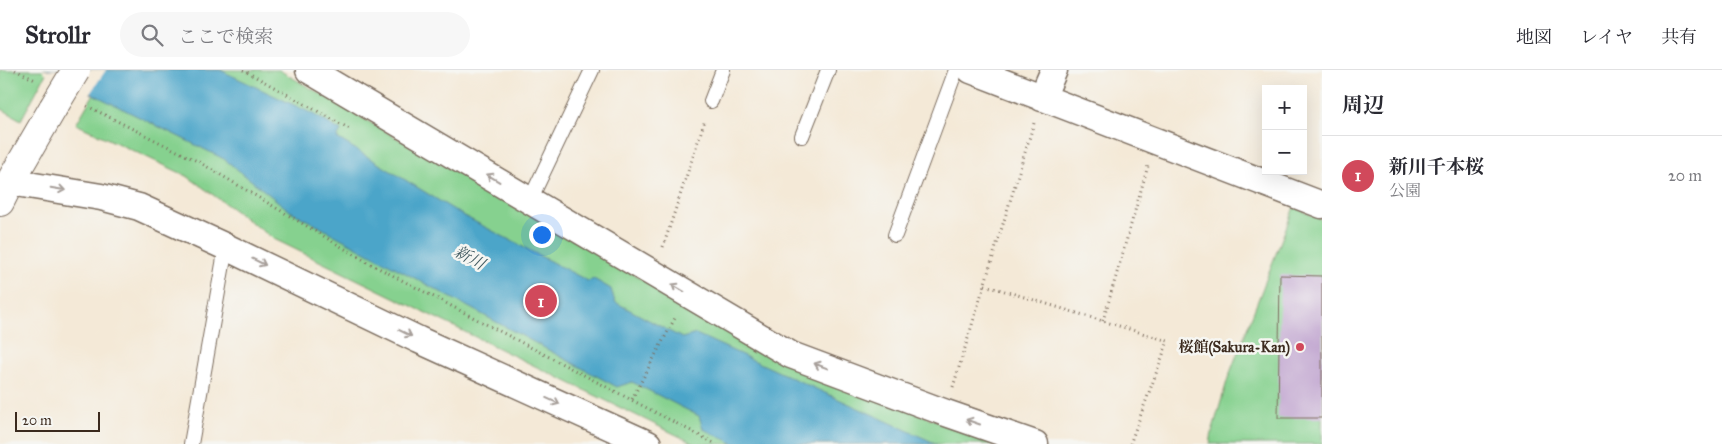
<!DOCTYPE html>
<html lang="ja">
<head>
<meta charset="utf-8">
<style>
  body { margin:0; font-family:"IM FELL Great Primer","Noto Serif JP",serif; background:#f7f7f7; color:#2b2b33 }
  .controls { position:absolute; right:15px; top:15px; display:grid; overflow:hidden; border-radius:0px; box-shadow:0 5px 20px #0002 }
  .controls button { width:45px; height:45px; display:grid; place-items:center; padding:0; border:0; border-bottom:1px solid #e1e1e2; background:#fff; color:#2b2b33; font:25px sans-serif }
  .scale { position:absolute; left:15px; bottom:12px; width:85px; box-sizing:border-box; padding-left:5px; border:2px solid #3b2a1e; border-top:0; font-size:14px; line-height:18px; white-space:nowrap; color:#3b2a1e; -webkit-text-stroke:4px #f6f6f2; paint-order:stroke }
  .you { position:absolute; left:541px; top:164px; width:18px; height:18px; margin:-12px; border:4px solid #fff; border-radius:50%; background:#1a73e8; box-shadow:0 0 0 8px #1a73e833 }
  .badge { display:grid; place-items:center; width:32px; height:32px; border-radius:50%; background:#d1495b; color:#fff; font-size:16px; font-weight:700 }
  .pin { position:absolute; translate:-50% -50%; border:2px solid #fff; box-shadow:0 1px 5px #0006 }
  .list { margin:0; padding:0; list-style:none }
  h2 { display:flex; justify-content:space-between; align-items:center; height:65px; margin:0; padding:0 20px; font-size:21px }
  h2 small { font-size:16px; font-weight:400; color:#7c7c81 }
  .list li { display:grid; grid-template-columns:32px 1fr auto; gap:15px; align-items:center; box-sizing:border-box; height:80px; padding:0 20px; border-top:1px solid #e1e1e2 }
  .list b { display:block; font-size:19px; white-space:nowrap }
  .list p { margin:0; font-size:16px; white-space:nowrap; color:#7c7c81 }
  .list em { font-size:16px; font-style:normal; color:#7c7c81 }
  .icon { flex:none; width:28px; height:28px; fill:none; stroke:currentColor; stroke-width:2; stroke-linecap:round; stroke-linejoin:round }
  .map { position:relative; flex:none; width:1322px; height:374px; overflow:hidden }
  header { display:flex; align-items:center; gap:30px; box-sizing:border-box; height:70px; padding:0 25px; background:#fff; border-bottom:1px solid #e1e1e2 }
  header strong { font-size:24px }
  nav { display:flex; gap:28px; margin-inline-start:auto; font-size:18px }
  .search { width:350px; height:45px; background:#f7f7f7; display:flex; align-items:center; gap:12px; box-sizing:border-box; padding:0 18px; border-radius:28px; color:#7c7c81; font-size:19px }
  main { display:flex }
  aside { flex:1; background:#fff }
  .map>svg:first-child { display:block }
  .green { fill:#86d18f; stroke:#607e56 }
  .water { fill:#4ca5c9; stroke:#446874 }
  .pier { fill:#f4e9d7 }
  .building { fill:#bfa3cf }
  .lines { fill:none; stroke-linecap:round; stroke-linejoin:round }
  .lane-casing { stroke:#7c6d5f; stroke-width:16 }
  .street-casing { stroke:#7c6d5f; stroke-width:29 }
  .secondary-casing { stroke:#7c6d5f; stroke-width:30 }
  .path { stroke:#7c6d5f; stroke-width:3; stroke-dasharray:1 4; stroke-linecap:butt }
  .lane { stroke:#fff; stroke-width:14 }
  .street { stroke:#fff; stroke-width:26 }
  .secondary { stroke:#fff; stroke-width:28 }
  .secondary-bridge-casing { stroke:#7c6d5f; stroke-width:30; stroke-linecap:butt }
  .secondary-bridge { stroke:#fff; stroke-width:28 }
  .oneway { stroke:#a79f9a }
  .poi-dot { fill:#d1495b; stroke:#f6f6f2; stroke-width:2 }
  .labels { text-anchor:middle; stroke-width:5; stroke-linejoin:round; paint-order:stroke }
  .poi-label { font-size:15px; font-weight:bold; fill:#3b2a1e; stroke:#f6f6f2; text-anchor:end }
  .water-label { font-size:16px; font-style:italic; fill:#425b62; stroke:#f6f6f2 }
</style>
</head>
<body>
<header>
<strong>Strollr</strong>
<div class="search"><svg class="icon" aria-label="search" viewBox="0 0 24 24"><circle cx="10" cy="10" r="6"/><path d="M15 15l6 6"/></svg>ここで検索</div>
<nav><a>地図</a><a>レイヤ</a><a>共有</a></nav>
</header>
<main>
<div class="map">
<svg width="1322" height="374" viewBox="0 0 1322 374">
  <rect width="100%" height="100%" fill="#f6f6f2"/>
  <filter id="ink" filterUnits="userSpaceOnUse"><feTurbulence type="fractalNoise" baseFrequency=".02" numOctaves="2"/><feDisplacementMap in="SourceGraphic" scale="10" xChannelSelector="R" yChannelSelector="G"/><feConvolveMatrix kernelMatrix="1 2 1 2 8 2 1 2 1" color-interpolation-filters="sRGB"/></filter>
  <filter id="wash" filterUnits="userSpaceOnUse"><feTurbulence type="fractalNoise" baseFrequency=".0096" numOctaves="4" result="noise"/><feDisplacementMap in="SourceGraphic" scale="20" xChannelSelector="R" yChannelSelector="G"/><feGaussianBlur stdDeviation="1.12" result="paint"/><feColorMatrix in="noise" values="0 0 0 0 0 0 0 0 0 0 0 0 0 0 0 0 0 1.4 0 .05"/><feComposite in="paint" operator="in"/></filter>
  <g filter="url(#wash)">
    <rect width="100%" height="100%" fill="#f4e9d7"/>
    <!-- green -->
    <path class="green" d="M0,0H48L21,50L0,38Z
      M108,0H279L789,294L997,374H695L274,169L187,106L76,54Z
      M1294,137L1322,150V374H1210L1212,362L1228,308Z"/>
    <!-- water -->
    <path class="water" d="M44,0H220L313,44L341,61L337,68L464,146L588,211L594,209L611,219L615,232L682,268L696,264L937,374H735L703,359L699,346L632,312L617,317L290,141L224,89Z"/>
    <!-- pier -->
    <path class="pier" d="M43,0H106L89,25L43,2Z"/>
    <g id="blocks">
      <!-- building -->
      <path class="building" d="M1280,205L1322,206V348H1278Z"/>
    </g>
  </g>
  <g filter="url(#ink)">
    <use href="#blocks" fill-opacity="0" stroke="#7c6d5f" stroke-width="1"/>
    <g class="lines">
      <!-- lane casing -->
      <g class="lane-casing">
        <path id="lane" d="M711,31L723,0
          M802,66L828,0
          M530,130L592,0
          M895,165L956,0
          M191,374L226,177"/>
      </g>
      <!-- street casing -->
      <g class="street-casing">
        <path id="street" d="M309,0L791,285L946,343L1035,374
          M971,0L1322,135
          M1042,28L1054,0
          M10,112L101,127L139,137L226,177L419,270L648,374"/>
      </g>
      <!-- secondary casing -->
      <g class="secondary-casing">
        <path id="secondary" d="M0,132L10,112L53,38"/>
      </g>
      <!-- path -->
      <path class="path" d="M15,0L37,11
        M243,0L350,59
        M87,36L199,92L367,192L716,374
        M663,177L705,50
        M985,215L1168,271L1130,374
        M1103,251L1148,96
        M953,317L1034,53
        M632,329L675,248"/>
      <!-- lane -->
      <use href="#lane" class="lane"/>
      <!-- street -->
      <use href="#street" class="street"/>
      <!-- secondary -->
      <use href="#secondary" class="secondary"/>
      <!-- secondary-bridge casing -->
      <g class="secondary-bridge-casing">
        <path id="secondary-bridge" d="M53,38L76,0"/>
      </g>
      <!-- secondary-bridge -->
      <use href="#secondary-bridge" class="secondary-bridge"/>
    </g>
    <!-- one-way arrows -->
    <defs><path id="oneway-shaft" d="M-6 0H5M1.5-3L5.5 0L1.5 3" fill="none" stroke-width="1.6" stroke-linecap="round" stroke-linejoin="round" transform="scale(1.25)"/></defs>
    <g class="oneway">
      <use href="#oneway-shaft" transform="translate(493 108) rotate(-149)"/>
      <use href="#oneway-shaft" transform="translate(58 119) rotate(10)"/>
      <use href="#oneway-shaft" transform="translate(259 192) rotate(26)"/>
      <use href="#oneway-shaft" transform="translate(678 218) rotate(-149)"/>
      <use href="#oneway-shaft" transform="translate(405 263) rotate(26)"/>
      <use href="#oneway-shaft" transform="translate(821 296) rotate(-159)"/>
      <use href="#oneway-shaft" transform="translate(553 331) rotate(24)"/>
      <use href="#oneway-shaft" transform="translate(973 352) rotate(-161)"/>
    </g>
  </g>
  <!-- markers -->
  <circle class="poi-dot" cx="1300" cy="277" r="5"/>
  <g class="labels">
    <!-- poi labels -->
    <g class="poi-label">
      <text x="1290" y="282">桜館(Sakura-Kan)</text>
    </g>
    <!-- water labels -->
    <g class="water-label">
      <text transform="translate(470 187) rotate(29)" y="6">新川</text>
    </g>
  </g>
</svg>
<div class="controls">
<button>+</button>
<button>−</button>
</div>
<div class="scale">20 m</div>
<div class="you"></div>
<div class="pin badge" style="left:541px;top:231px">1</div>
</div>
<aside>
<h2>周辺<small></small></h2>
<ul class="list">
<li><span class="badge">1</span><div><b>新川千本桜</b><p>公園</p></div><em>20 m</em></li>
</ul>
</aside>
</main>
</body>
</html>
